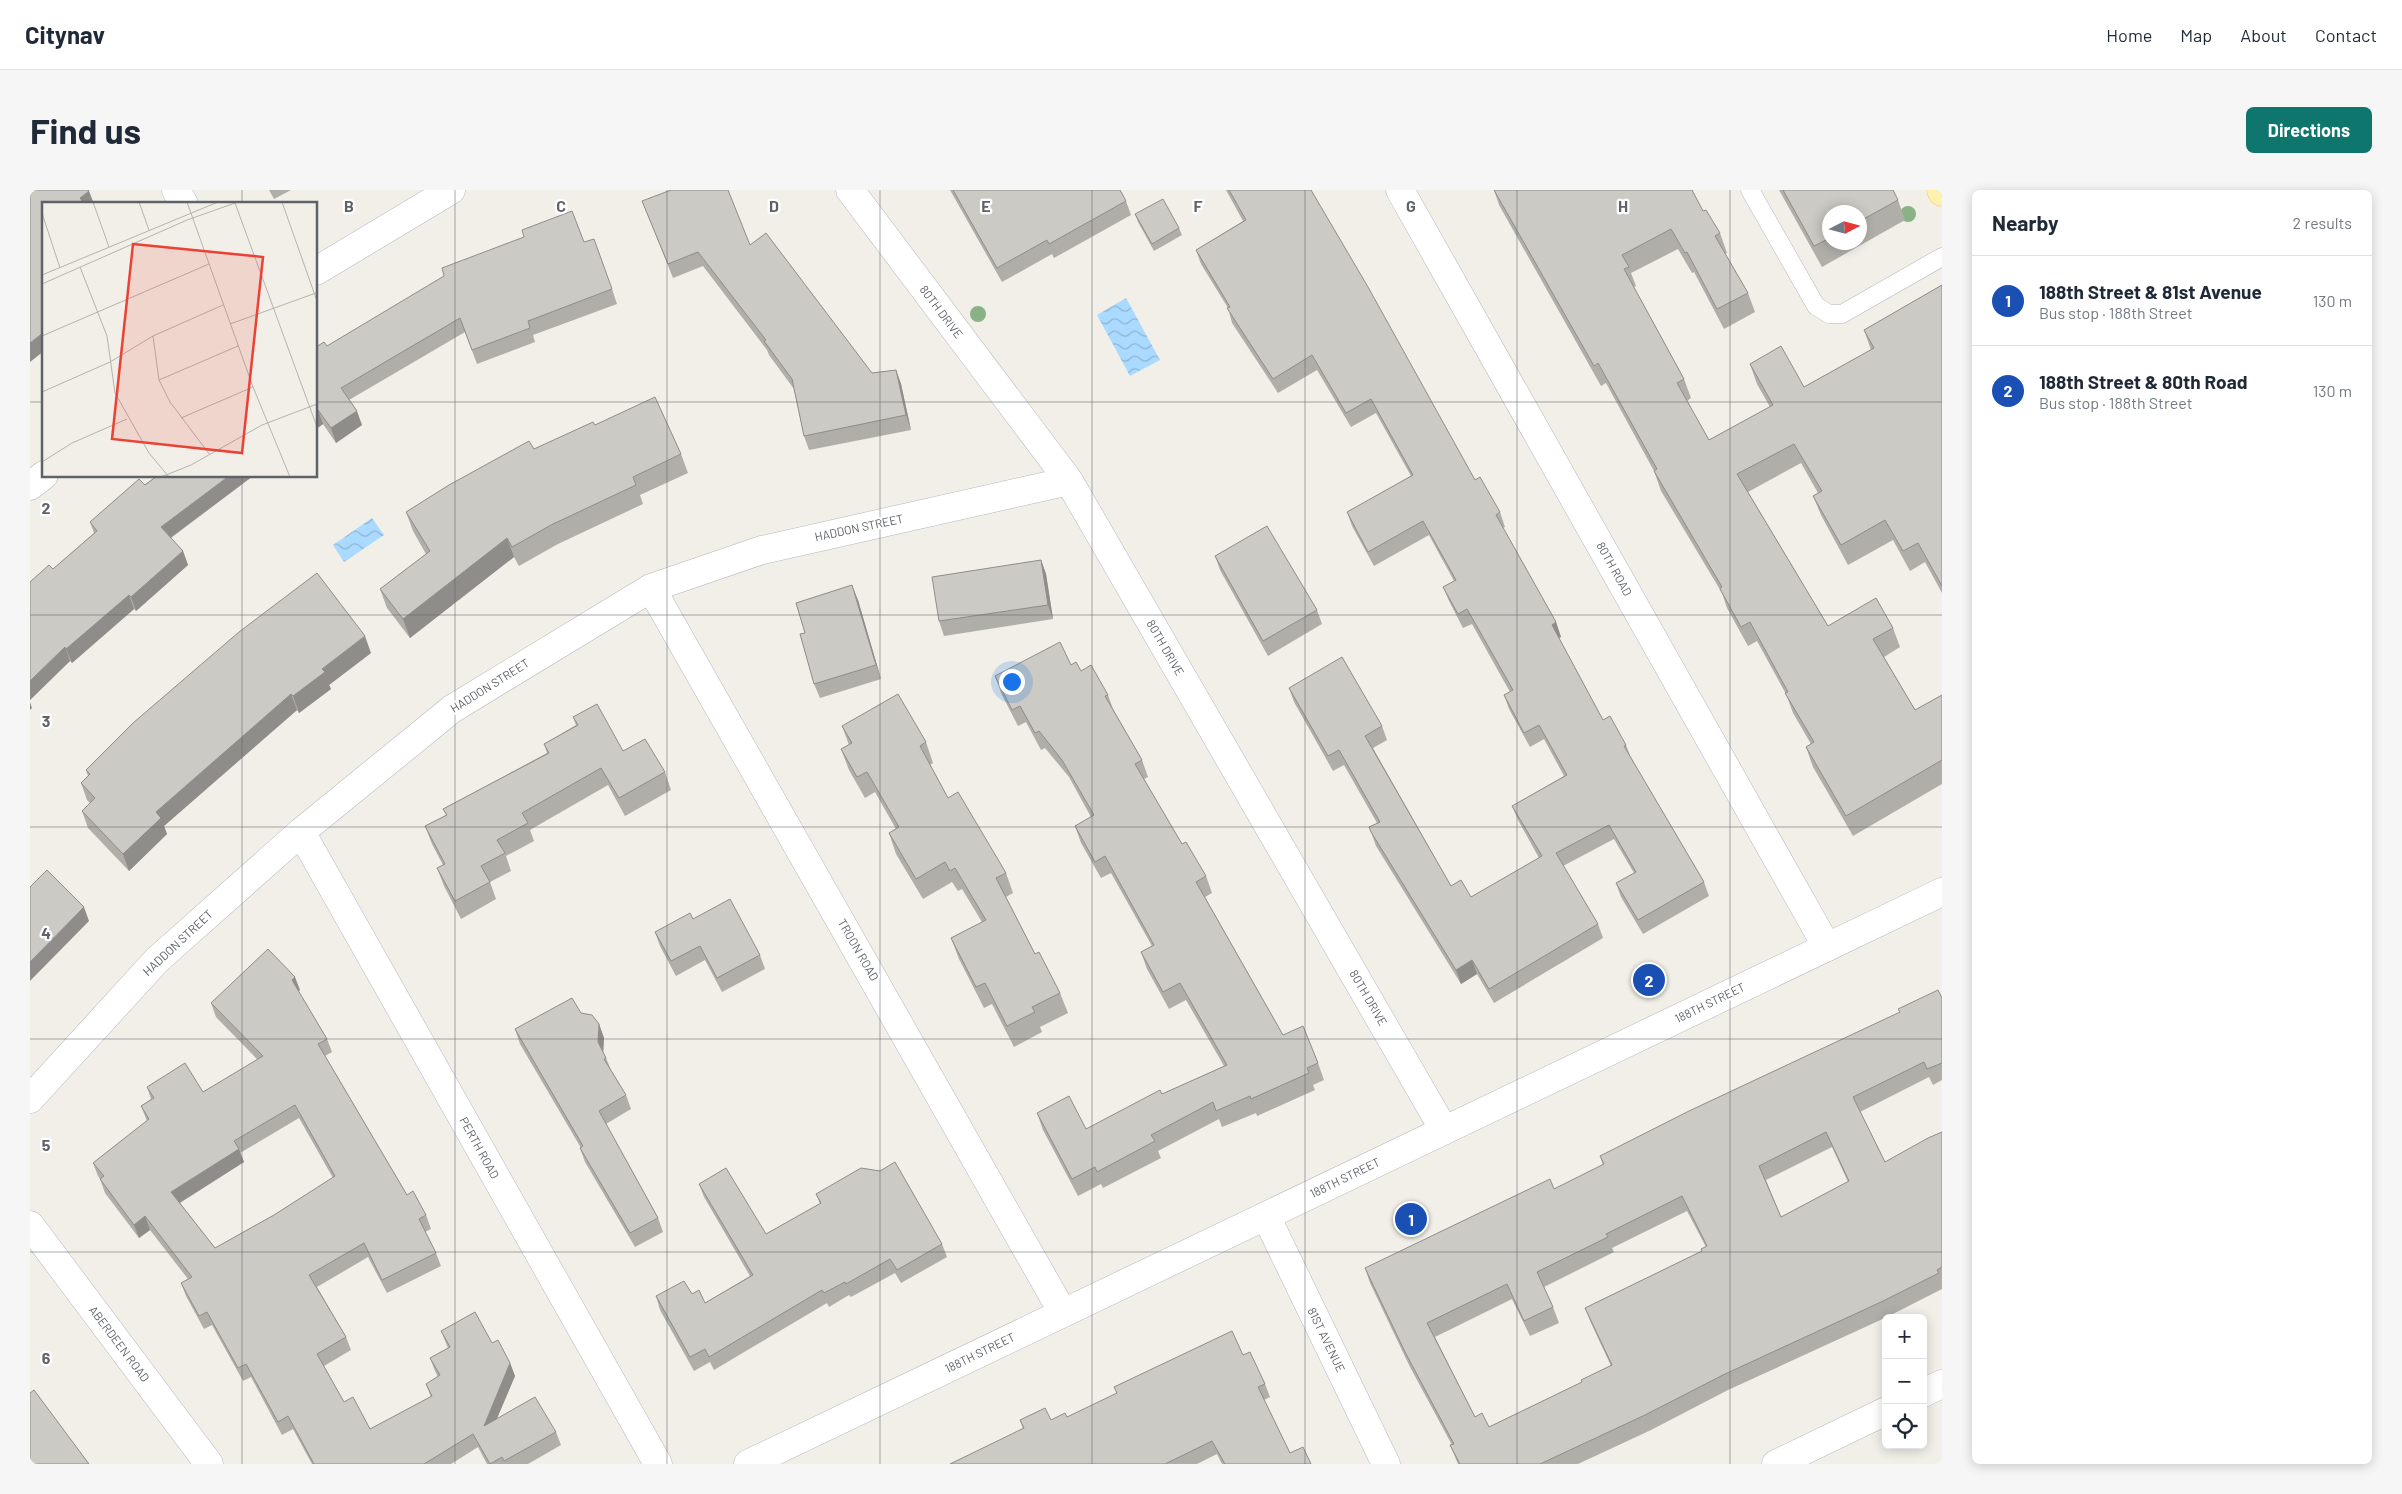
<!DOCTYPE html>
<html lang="en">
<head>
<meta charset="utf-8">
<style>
  body { margin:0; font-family:Barlow,sans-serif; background:#f6f6f7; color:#1f2937 }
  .controls { position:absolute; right:15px; bottom:15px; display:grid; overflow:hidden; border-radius:8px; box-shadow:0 2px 12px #0003 }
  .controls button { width:45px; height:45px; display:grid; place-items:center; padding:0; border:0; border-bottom:1px solid #e0e1e3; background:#fff; color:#1f2937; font:25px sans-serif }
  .compass { position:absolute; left:1792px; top:15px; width:45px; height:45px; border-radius:50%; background:#fff; box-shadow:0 2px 12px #0003; rotate:84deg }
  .you { position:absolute; left:981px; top:491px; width:18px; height:18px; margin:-12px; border:4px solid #fff; border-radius:50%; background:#1a73e8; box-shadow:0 0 0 8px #1a73e833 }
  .badge { display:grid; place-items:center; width:32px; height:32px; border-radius:50%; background:#0f766e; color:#fff; font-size:16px; font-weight:700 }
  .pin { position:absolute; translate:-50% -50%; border:2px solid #fff; box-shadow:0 1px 5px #0006 }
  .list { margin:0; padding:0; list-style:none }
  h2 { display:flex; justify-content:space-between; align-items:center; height:65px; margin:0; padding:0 20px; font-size:21px }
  h2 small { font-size:16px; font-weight:400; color:#747a83 }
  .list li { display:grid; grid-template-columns:32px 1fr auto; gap:15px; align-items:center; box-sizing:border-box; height:90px; padding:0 20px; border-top:1px solid #e0e1e3 }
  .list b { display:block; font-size:19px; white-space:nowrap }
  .list p { margin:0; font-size:16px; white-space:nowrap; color:#747a83 }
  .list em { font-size:16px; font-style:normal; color:#747a83 }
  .icon { flex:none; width:28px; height:28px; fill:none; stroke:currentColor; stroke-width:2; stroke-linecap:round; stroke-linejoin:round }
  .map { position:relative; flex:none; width:1912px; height:1274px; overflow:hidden; border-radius:8px }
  header { display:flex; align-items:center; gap:30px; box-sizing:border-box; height:70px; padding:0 25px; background:#fff; border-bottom:1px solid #e0e1e3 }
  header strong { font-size:24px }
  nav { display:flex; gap:28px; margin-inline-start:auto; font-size:18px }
  .intro { display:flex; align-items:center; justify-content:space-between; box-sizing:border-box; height:120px; padding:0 30px }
  h1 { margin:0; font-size:35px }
  .button { padding:12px 22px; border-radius:8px; background:#0f766e; color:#fff; font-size:18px; font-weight:700 }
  main { display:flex; gap:30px; padding:0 30px }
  aside { flex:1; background:#fff; border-radius:8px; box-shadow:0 2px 12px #0003 }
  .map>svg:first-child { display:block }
  .water { fill:url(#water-waves) }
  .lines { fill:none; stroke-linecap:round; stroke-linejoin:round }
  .service-casing { stroke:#b5b8bc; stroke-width:19 }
  .minor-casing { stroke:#b5b8bc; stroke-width:29 }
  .tertiary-casing { stroke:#b5b8bc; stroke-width:29 }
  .primary-casing { stroke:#f2c960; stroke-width:29 }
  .service { stroke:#fff; stroke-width:18 }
  .minor { stroke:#fff; stroke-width:28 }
  .tertiary { stroke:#fff; stroke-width:28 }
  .primary { stroke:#fff2af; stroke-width:28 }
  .tree { fill:#89b387 }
  .wall { fill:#afaea9; fill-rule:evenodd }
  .shaded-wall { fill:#8f8d8a }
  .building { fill:#cccac5; stroke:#8f8d8a; fill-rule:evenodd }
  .grid { fill:none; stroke:#5f6368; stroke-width:1; stroke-opacity:0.55 }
  .labels { text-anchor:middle; stroke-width:4.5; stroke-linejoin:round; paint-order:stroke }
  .street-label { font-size:12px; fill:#5f6368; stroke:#fff }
  .inset-road { fill:none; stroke:#b3b3b1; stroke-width:1 }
  .view { fill:#ea4335; fill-opacity:0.15; stroke:#ea4335; stroke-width:2.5 }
  .inset-edge { fill:none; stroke:#5f6368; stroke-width:2.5 }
  .grid-label { font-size:16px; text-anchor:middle; font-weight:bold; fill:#5f6368; stroke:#fff; stroke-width:4.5; stroke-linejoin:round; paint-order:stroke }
</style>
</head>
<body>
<header>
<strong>Citynav</strong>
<nav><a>Home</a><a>Map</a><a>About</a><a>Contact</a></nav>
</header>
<div class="intro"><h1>Find us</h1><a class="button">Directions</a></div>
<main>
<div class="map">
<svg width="1912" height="1274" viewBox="0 0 1912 1274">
  <defs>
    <pattern id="water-waves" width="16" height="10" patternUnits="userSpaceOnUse" patternTransform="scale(1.25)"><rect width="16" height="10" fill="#aadaff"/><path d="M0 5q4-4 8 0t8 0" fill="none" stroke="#8eb4d2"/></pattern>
  </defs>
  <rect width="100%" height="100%" fill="#f1efe8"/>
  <!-- water -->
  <path class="water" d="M1096,108L1130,170L1100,186L1067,125Z
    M342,328L354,345L314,372L303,355Z"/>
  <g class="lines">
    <!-- service casing -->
    <g class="service-casing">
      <path id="service" d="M1720,0L1786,116L1799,124H1812L1912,67"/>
    </g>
    <!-- minor casing -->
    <g class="minor-casing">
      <path id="minor" d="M146,0L154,14
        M820,0L1039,291L1414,940
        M1370,0L1797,757
        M286,81L421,0
        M0,296L14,285
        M621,398L1033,1123
        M271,642L628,1274
        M0,909L127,770L271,642L422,519L621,398L732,360L1039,291
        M1236,1026L1356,1274
        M0,1035L179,1274
        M1893,1203L1912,1194
        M1746,1274L1856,1221"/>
    </g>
    <!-- tertiary casing -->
    <g class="tertiary-casing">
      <path id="tertiary" d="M718,1274L1912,702"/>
    </g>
    <!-- primary casing -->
    <g class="primary-casing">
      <path id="primary" d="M1911,0L1912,2"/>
    </g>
    <!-- service -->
    <use href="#service" class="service"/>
    <!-- minor -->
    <use href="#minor" class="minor"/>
    <!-- tertiary -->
    <use href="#tertiary" class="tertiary"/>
    <!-- primary -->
    <use href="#primary" class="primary"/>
  </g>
  <!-- trees -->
  <g class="tree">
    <circle cx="1878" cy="24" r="8"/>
    <circle cx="948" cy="124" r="8"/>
  </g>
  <!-- wall -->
  <path class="wall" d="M239,0H261L244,9Z
    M920,0H1090L1096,11L1101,25L1024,68L1022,64L972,92Z
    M1196,0H1281L1445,290L1470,322L1475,337L1473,338L1526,432L1531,447L1529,448L1573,530L1596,555L1601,568L1674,692L1679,706L1613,744L1591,707L1586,693L1604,683L1584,649L1533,676L1568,734L1573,748L1464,813L1447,784L1431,794L1346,656L1341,642L1347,633L1314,575L1303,581L1264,512L1259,498L1352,536L1357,550L1343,558L1421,696L1441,707L1509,668L1488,630L1482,616L1534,586L1514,549L1500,557L1479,519L1474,505L1480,502L1442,434L1433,438L1419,411L1413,397L1424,391L1399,345L1344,376L1322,336L1317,322L1381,286L1346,223L1321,237L1287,180L1248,203L1202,133L1198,118L1171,74L1166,60L1213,31Z
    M1464,0H1662L1673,21L1690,43L1697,63L1695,64L1718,103L1725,122L1694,139L1664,82L1662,83L1648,59L1601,83L1606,96L1604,97L1654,189L1661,208L1657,211L1679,250L1740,217L1727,194L1720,174L1774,197L1841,160L1834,140L1912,95V403L1895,372L1880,381L1863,350L1818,375L1791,325L1783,306L1788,303L1771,273L1718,302L1798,436L1863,438L1870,457L1854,467L1885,520L1912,505V594L1823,646L1783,577L1776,557L1781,554L1763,523L1756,504L1727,451L1718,456L1697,418L1692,403L1631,301L1624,281L1576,193L1571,196L1469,15Z
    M1749,0H1863L1868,10L1875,30L1792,77ZM1800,22H1830V52H1800Z
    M612,11L720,55L842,183L866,180L871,194L881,240L779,260L774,246L764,199L739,165L737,160L673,76L643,88Z
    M1105,24L1149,38L1152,45L1124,61L1108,32Z
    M554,52L582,99L587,114L503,145L505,152L447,174L435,142L319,210L332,235L306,253L293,234L286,239V157L297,156Z
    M565,235L651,264L658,283L610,305L613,314L528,354L489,376L484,367L380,448L357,418L350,399L396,364L383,341L376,322L504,259Z
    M127,286H223L141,348L153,361L158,375L106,421L104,419L42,473L40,471L0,510V392L23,379L64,343L60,332Z
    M1185,366L1287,420L1292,434L1238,466L1190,380Z
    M1011,370L1016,384L1023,429L914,446L909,431Z
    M828,410L851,489L790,508L784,494L775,443Z
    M341,463L299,495L301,499L269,523L267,520L134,636L137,644L99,681L58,638L52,621L60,613L57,610L51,593L58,586L56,580Z
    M1041,475L1051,481L1078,505L1083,519L1112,570L1118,587L1114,589L1152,654L1176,686L1182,703L1175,707L1253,845L1288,873L1294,890L1283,895L1285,900L1227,926L1226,923L1192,937L1189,929L1128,961L1131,968L1073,998L1071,994L1048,1006L1013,940L1007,923L1056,939L1194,876L1156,810L1139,819L1117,779L1111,762L1122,756L1081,683L1071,688L1051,653L1045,636L1061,627L1039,587L1015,558L1011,560L996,532L988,536L971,503L965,486Z
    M543,527L593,561L635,582L641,600L595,626L578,595L500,640L504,651L476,666L481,681L460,692L466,709L431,729L414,696L407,678L413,675L402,654L395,636L416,625L413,619L517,563L514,554L546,535Z
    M812,536L896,552L903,573L900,575L918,608L976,683L983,703L976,707L1005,764L1030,803L1038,823L1010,837L1012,842L984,857L962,814L954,818L929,769L921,748L952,732L932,699L928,701L922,692L893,709L866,664L859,643L866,639L845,602L835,608L819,580L811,559L819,555Z
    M663,729L730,765L735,779L692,802L675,770L646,786L630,756L625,742Z
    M270,800L268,802L297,849L302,862L295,866L377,1005L396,1025L401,1039L395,1042L406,1063L411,1076L357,1103L338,1067L287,1097L316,1147L321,1160L294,1176L314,1212L340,1239L401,1207L396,1194L408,1187L405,1181L400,1168L418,1158L411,1141L462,1153L480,1173L485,1186L467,1228L526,1242L531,1255L498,1274H457L448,1257L421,1274H282L263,1239L252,1245L221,1187L213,1191L182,1135L174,1139L156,1106L151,1093L158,1089L120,1040L109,1048L75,1003L70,989L68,986L63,973L117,931L111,916L121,909L117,897L173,902L228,870L186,827L181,813ZM269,928L303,988L244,1025L185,1058L150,1013L214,972L210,963Z
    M1912,808V890L1903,895L1899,887L1830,922L1855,972L1912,942V1099L1857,1127L1698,1200L1621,1240L1548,1274H1428L1420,1255H1422L1380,1177L1340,1093L1335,1078L1524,999L1573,975L1570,966ZM1802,957L1818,992L1751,1027L1736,990ZM1657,1021L1676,1057L1672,1061L1555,1118L1561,1133L1581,1176L1552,1193L1459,1237L1445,1227L1405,1147L1482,1109L1500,1146L1529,1133L1523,1117L1514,1097L1584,1062L1582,1058Z
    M551,823L569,834L574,848L573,862L576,868L581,880L596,905L601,919L576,934L628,1028L633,1042L605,1057L555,972L550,958H551L490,854L485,839Z
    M669,994L736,1044L790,1014L786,1004L912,1054L917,1067L871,1093L865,1083L821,1107L819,1105L799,1117L797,1113L684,1180L680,1172L664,1181L630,1120L626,1106L662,1104L675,1113L720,1086L674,1007Z
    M1213,1165L1235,1194L1240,1207L1234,1210L1260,1263L1281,1274H1192L1187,1264L1167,1274H920L993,1239L990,1230H1021L1037,1227L1087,1204L1084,1197Z"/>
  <!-- shaded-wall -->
  <path class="shaded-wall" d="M59,1L64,14H52L50,8Z
    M14,142V161L0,172V153Z
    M866,180L871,194L881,240L876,225Z
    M288,220L293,234L286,239V221Z
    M327,221L332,235L306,253L301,238Z
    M199,286H223L136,351L131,337Z
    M477,348L484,367L380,448L373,429Z
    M153,361L158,375L106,421L101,407Z
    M1011,370L1016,384L1023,429L1018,415Z
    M822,395L828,410L851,489L846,475Z
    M99,405L104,419L42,473L36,459Z
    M1526,432L1531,447L1527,449L1522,435Z
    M335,446L341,463L299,495L301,499L269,523L263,506L292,479Z
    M35,457L40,471L0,510V491Z
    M261,504L267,520L134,636L137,644L99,681L93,664L126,622Z
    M0,512L2,518L0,520Z
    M54,717L59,731L0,791V772Z
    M1442,770L1447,784L1431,794L1426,780Z
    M265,787L270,800L266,803L262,790Z
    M569,834L574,848L573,866L568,852Z
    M209,959L214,972L146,1015L141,1002Z
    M115,1026L120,1040L109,1048L104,1035Z
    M480,1173L485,1186L458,1250L454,1236Z"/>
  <!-- building -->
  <path class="building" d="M0,0H58L59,1L50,8L54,14H14V142L0,153Z
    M641,0H698L720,55L736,43L842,183L866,180L876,225L774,246L762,189L734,151L736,150L668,62L638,74L612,11Z
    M923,0H1090L1096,11L1019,54L1017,50L967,78Z
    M1199,0H1281L1338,97L1445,290L1450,287L1470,322L1466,325L1526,432L1522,435L1573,530L1580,526L1596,555L1594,556L1674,692L1608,730L1586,693L1606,682L1579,635L1526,663L1568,734L1459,799L1442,770L1426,780L1341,642L1339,637L1350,632L1309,560L1298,566L1259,498L1312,467L1352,536L1335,546L1421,696L1431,690L1441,707L1512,666L1482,616L1537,585L1509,535L1494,543L1474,505L1483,500L1437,419L1428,424L1413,397L1426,390L1393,331L1338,362L1317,322L1383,285L1341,209L1316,223L1282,165L1243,189L1197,118L1200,117L1166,60L1216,30Z
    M1464,0H1662L1673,21L1676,20L1690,43L1685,46L1718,103L1687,119L1657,62L1655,63L1641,39L1592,65L1599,77L1594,79L1654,189L1647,193L1679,250L1743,215L1720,174L1751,156L1774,197L1844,158L1834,140L1912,95V396L1888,353L1873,361L1855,330L1811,355L1783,306L1792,301L1764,254L1707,284L1798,436L1846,408L1863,438L1843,449L1885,520L1912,505V570L1816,626L1776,557L1784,552L1755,503L1758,502L1720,432L1711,437L1690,399L1692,397L1624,281L1627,279L1568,173L1564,176Z
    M1753,0H1863L1868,10L1830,31V22H1800V48L1784,56Z
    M1133,9L1149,38L1122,54L1105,24Z
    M542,21L554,52L564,49L582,99L498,131L500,138L442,160L430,128L311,198L327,221L301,238L288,220L286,221V157L294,152L297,156L414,86L412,78L494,47L492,40Z
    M625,207L651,264L603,287L606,295L521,335L482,357L477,348L373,429L350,399L400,361L376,322L419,295L499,251L504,259L563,232L565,235Z
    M127,286H199L131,337L153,361L101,407L99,405L36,459L35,457L0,491V392L19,375L23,379L67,341L60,332L109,289L115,295Z
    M1237,336L1287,420L1233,451L1185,366Z
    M1011,370L1018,415L909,431L902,387Z
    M287,383L335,446L292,479L295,482L263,506L261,504L126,622L131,628L93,664L52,621L65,608L51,593L60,584L56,580L103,533L209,442Z
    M822,395L846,475L784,494L770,444L775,443L766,413Z
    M1030,452L1041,475L1046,472L1051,481L1061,475L1078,505L1075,506L1112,570L1105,574L1152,654L1156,652L1176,686L1166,692L1253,845L1273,836L1288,873L1277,878L1279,883L1221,909L1220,906L1186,921L1183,912L1121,945L1125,951L1067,982L1065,977L1042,989L1007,923L1039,906L1056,939L1130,900L1132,904L1197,875L1150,793L1133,802L1111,762L1124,755L1075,666L1065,672L1045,636L1064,625L1032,570L1009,541L1005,543L990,516L982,520L965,486Z
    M868,504L896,552L890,556L918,608L928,602L976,683L966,688L1005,764L1009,762L1030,803L1002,817L1005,822L977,836L955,793L946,797L921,748L956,730L925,678L920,681L915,672L886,689L859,643L869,637L837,582L827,587L811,559L822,553L812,536Z
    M567,514L593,561L615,549L635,582L589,608L571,578L492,623L498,633L467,650L475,663L451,676L460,692L425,711L407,678L415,674L395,636L417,625L413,619L519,563L514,554L548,535L543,527Z
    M17,680L54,717L0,772V697Z
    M700,709L730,765L687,788L670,756L641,771L625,742L660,723L663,729Z
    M238,759L265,787L262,790L297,849L288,854L377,1005L383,1001L396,1025L389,1029L406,1063L352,1090L334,1053L279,1085L316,1147L287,1164L314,1212L323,1207L340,1239L402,1206L396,1194L410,1185L400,1168L420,1157L411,1141L445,1122L462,1153L468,1150L480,1173L454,1236L505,1207L526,1242L474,1271L472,1267L460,1274L443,1244L394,1274H284L258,1226L248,1232L216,1174L208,1178L177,1122L169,1126L151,1093L162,1087L115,1026L104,1035L70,989L74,986L63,973L119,929L111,916L124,908L117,897L155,873L173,902L233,866L181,813ZM265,915L305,986L244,1025L185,1058L141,1002L209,959L204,951Z
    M1908,800L1912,808V873L1897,879L1894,872L1823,907L1855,972L1898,948L1912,942V1077L1907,1080L1909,1083L1851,1112L1693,1185L1615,1225L1510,1274H1430L1420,1255L1424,1254L1375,1162L1335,1078L1520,989L1524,999L1574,974L1570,966L1659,921L1870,822L1868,819ZM1796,942L1819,991L1751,1027L1729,976ZM1652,1006L1677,1056L1671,1059L1672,1061L1555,1118L1582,1175L1551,1190L1552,1192L1459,1237L1452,1223L1445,1227L1397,1133L1477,1094L1494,1131L1523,1117L1507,1082L1578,1047L1576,1044Z
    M542,808L551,823L562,825L569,834L568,852L576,868L574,869L596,905L569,921L628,1028L600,1043L550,958L553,956L485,839Z
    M865,972L912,1054L867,1080L860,1069L816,1094L815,1092L794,1103L792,1100L679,1167L675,1159L660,1167L626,1106L654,1091L662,1104L669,1100L675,1113L723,1085L669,994L696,978L736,1044L791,1013L786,1004L831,978L850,981Z
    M1202,1141L1213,1165L1220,1162L1235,1194L1228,1197L1260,1263L1273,1257L1281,1274H1195L1182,1251L1135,1274H920L994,1238L990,1230L1015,1218L1021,1230L1035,1223L1037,1227L1087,1203L1084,1197Z
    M4,1200L59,1274H0V1203Z"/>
  <!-- grid -->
  <path class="grid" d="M212,0V14M425,0V1274M637,0V1274M850,0V1274M1062,0V1274M1275,0V1274M1487,0V1274M1700,0V1274M0,212H14M286,212H1912M212,286V1274M0,425H1912M0,637H1912M0,849H1912M0,1062H1912"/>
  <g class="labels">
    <!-- street labels -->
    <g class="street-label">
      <text transform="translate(911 122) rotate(53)" y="4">80TH DRIVE</text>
      <text transform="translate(829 338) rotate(-12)" y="4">HADDON STREET</text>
      <text transform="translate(1584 379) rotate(61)" y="4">80TH ROAD</text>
      <text transform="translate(1135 458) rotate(60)" y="4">80TH DRIVE</text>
      <text transform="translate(460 496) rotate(-32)" y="4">HADDON STREET</text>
      <text transform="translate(148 753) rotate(-43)" y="4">HADDON STREET</text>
      <text transform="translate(828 760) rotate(60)" y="4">TROON ROAD</text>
      <text transform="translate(1338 808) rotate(60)" y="4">80TH DRIVE</text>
      <text transform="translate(1680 813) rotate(-26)" y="4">188TH STREET</text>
      <text transform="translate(449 958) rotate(61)" y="4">PERTH ROAD</text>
      <text transform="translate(1315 988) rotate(-26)" y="4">188TH STREET</text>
      <text transform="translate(1296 1150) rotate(64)" y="4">81ST AVENUE</text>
      <text transform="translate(89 1154) rotate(53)" y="4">ABERDEEN ROAD</text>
      <text transform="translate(950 1163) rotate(-26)" y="4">188TH STREET</text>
    </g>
  </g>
  <!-- overview -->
  <g transform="translate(12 12)">
    <rect width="275" height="275" fill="#f1efe8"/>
    <path class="inset-road" d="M51,0L67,45M97,0L107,28M145,0L211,185L248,275M240,0L275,99M193,1L275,225M0,11L18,66M38,65L65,134L73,191L107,251L127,275M0,73L176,0M0,82L145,18L196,0M188,122L274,91M0,134L167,62M111,134L117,178L128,200L168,253M117,178L196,144M0,190L68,160L111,134L181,103M139,216L211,185M0,260L30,241L85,217M119,275L149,263L220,223L275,202"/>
    <path class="view" d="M91,42L221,55L200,251L70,237Z"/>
    <rect width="275" height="275" class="inset-edge"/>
  </g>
  <g class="grid-label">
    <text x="319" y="22">B</text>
    <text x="531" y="22">C</text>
    <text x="744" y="22">D</text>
    <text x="956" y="22">E</text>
    <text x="1168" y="22">F</text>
    <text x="1381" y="22">G</text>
    <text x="1593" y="22">H</text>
    <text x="16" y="324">2</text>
    <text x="16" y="537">3</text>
    <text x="16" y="749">4</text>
    <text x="16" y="961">5</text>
    <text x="16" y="1174">6</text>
  </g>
</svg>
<div class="controls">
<button>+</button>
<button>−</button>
<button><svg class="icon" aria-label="locate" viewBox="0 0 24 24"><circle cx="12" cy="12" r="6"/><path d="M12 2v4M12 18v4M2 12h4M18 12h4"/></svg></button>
</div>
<svg class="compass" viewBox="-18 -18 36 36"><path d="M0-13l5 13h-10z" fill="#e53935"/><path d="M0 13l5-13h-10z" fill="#747a83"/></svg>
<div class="you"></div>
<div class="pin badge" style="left:1381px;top:1029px;background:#1a4fb4">1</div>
<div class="pin badge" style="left:1619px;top:790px;background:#1a4fb4">2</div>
</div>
<aside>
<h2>Nearby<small>2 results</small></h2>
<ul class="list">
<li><span class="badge" style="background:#1a4fb4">1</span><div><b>188th Street &amp; 81st Avenue</b><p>Bus stop · 188th Street</p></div><em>130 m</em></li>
<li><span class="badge" style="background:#1a4fb4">2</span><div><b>188th Street &amp; 80th Road</b><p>Bus stop · 188th Street</p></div><em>130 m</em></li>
</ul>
</aside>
</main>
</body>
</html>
